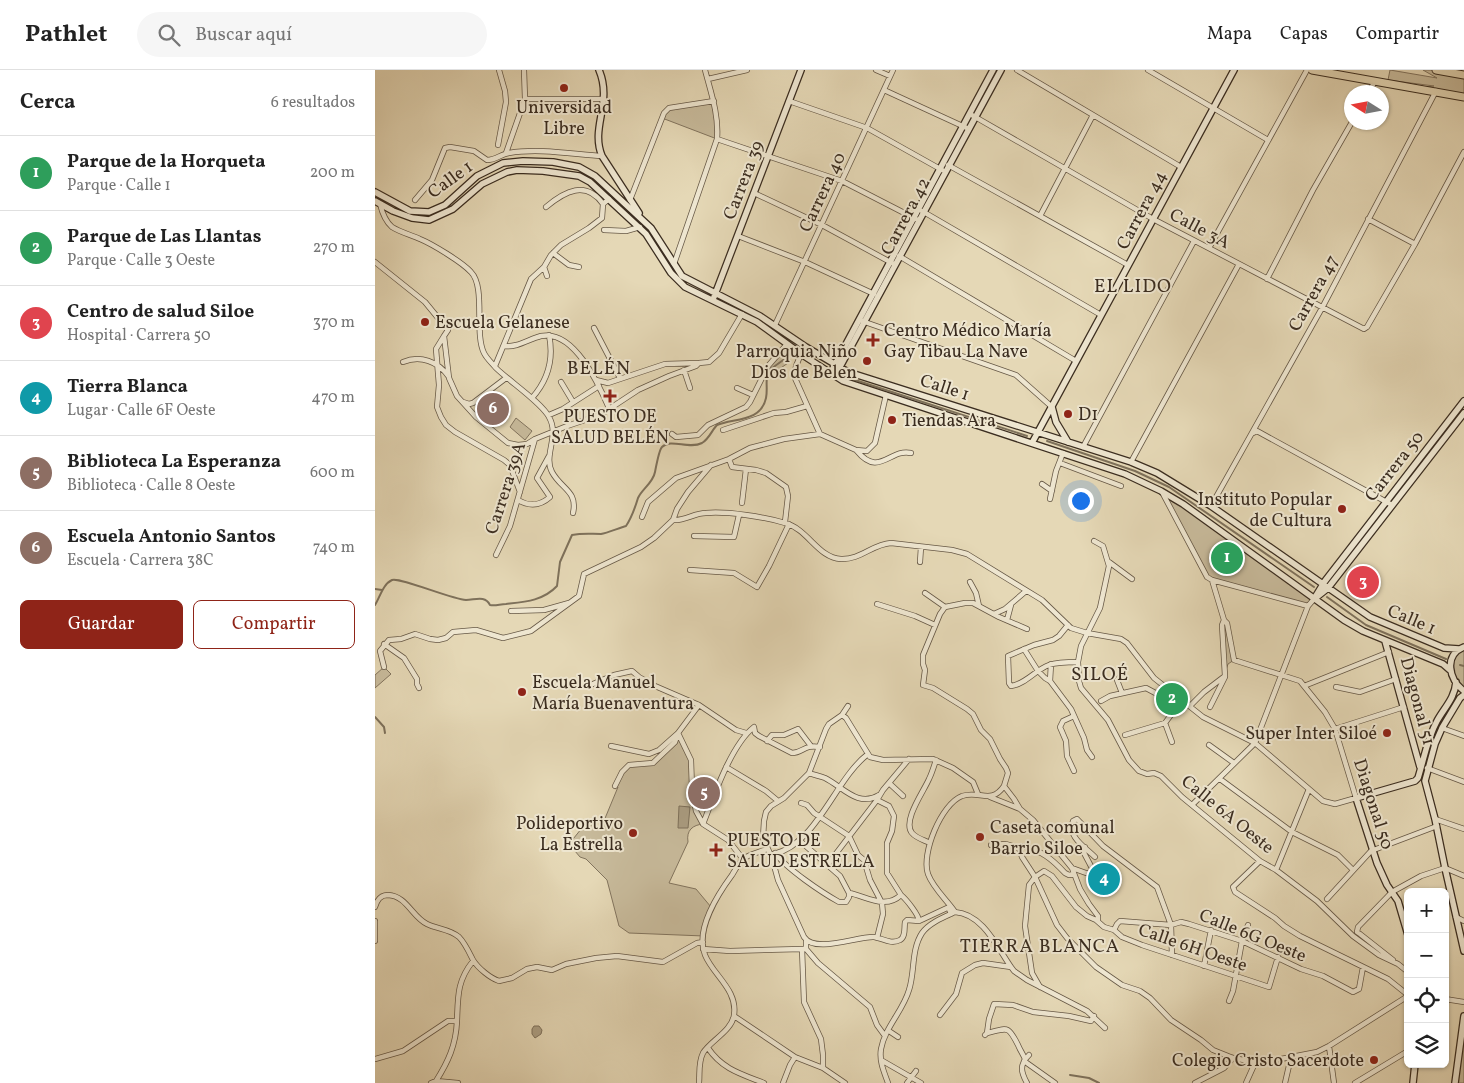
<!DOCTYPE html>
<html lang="es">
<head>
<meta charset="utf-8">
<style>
  body { margin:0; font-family:Vollkorn,serif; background:#f6f6f6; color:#222 }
  .controls { position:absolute; right:15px; bottom:15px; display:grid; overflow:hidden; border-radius:8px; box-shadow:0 1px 4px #0004 }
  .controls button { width:45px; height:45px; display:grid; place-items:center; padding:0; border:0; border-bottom:1px solid #e0e0e0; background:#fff; color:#222; font:25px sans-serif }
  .compass { position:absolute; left:969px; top:15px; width:45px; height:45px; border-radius:50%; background:#fff; box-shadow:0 1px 4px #0004; rotate:281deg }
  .you { position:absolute; left:705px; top:430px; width:18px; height:18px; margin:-12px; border:4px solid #fff; border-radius:50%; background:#1a73e8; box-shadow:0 0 0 8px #1a73e833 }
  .badge { display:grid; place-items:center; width:32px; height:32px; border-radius:50%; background:#8f2418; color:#fff; font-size:16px; font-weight:700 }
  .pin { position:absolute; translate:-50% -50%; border:2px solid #fff; box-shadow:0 1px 5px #0006 }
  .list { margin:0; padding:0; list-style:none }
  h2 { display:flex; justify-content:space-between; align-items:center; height:65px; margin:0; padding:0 20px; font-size:21px }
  h2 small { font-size:16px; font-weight:400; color:#767676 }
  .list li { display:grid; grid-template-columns:32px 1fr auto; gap:15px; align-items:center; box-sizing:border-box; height:75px; padding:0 20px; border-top:1px solid #e0e0e0 }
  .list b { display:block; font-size:19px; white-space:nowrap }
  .list p { margin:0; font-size:16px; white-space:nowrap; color:#767676 }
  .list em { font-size:16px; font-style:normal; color:#767676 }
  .actions { display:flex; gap:10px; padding:15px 20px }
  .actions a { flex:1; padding:11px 0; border:1px solid #8f2418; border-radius:8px; text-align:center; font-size:18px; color:#8f2418 }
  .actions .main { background:#8f2418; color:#fff }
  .icon { flex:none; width:28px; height:28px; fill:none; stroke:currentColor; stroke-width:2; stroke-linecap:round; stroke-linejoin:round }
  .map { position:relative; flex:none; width:1089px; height:1013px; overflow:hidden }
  header { display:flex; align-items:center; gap:30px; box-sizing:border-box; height:70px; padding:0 25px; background:#fff; border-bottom:1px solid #e0e0e0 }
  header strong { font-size:24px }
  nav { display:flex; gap:28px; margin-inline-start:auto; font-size:18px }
  .search { width:350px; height:45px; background:#f6f6f6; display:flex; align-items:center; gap:12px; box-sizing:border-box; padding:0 18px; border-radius:28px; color:#767676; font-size:19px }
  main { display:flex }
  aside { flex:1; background:#fff }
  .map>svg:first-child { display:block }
  .green { fill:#c8bb9c; stroke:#82745e }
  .water { fill:#ab9e83; stroke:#7e715b }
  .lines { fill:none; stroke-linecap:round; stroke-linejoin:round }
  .stream { stroke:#7e715b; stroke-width:2 }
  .street-casing { stroke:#665846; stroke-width:6 }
  .secondary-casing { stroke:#3b2d20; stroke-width:8 }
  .primary-casing { stroke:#3b2d20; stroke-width:9 }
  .street { stroke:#eee6d0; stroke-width:4.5 }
  .secondary { stroke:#eee6d0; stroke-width:5.5 }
  .primary { stroke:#e5d8b6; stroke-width:7 }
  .poi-dot { fill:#8f2418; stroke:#eee6d0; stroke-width:2 }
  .labels { text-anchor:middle; stroke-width:4; stroke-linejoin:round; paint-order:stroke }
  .poi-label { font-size:18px; fill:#3b2d20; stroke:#eee6d0; text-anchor:start }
  .street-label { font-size:18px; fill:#3b2d20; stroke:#eee6d0 }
  .neighbourhood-label { font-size:19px; letter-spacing:1px; fill:#3b2d20; stroke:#eee6d0 }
</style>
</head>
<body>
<header>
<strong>Pathlet</strong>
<div class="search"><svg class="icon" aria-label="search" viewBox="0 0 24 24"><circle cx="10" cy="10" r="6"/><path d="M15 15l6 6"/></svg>Buscar aquí</div>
<nav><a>Mapa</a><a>Capas</a><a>Compartir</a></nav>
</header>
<main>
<aside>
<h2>Cerca<small>6 resultados</small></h2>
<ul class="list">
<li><span class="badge" style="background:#2e9e5b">1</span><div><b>Parque de la Horqueta</b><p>Parque · Calle 1</p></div><em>200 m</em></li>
<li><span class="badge" style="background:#2e9e5b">2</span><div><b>Parque de Las Llantas</b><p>Parque · Calle 3 Oeste</p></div><em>270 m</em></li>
<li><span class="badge" style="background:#e0444e">3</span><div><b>Centro de salud Siloe</b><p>Hospital · Carrera 50</p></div><em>370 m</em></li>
<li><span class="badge" style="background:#0f9aa8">4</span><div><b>Tierra Blanca</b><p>Lugar · Calle 6F Oeste</p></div><em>470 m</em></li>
<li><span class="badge" style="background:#8d6e63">5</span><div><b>Biblioteca La Esperanza</b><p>Biblioteca · Calle 8 Oeste</p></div><em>600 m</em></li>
<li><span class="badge" style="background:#8d6e63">6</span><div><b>Escuela Antonio Santos</b><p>Escuela · Carrera 38C</p></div><em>740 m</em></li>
</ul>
<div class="actions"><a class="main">Guardar</a><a>Compartir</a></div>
</aside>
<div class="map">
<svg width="1089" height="1013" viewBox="0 0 1089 1013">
  <rect width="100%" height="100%" fill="#e5d8b6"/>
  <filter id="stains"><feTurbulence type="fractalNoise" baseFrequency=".004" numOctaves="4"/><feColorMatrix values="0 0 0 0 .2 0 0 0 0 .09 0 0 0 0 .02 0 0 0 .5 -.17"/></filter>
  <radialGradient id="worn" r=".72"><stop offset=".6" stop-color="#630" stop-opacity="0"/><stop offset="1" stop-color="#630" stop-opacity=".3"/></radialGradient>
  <!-- green -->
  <path class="green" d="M1015,0L1062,8L1048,0H1061L1089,5V27L1043,18L1059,16L1013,10Z
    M339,31L342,69L287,48L294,38Z
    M407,281L416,291L394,306L390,302Z
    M141,348L157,361L150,370L135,357Z
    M786,421L939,529L933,536L832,507Z
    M849,550L852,553L859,590L853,594L851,600Z
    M1089,577V621L1086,618L1075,593Z
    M9,597L16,604L0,618V605Z
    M303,663L316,690L321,741L328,754C318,755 311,760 313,772L294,813L321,819L336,837L329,866L254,863L244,856L232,810L211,789L205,787L194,774L211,753L226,758L243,717L240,716L254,695L278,693L300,672Z
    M1089,946V1013H1080Z"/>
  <!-- water -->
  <path class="water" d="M304,736L315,737L313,758H303Z
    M159,956H164L167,960L166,964L160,968L157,964V959Z"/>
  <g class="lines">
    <!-- stream -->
    <path class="stream" d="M471,307L652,366
      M672,371L760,401L794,417L939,517
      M0,519L7,520
      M952,527L991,555L1071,589
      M0,535C5,527 8,514 17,510C25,507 76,529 91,530C100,530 110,525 115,535C121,536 125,534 131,534C149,532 168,531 182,516L185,492L197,465C208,463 215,464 226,464C232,463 244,458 251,456C257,447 260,438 263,428C267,419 278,413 280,402C281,397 284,380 287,377C296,368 314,380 327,373C334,369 337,360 342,355C359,348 386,352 391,328C393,319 390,310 393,301L411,288
      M1085,595L1089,596
      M0,647L9,657L10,663
      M695,1005L714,1008L724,1013"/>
    <!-- street casing -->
    <g class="street-casing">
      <path id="street" d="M501,0L515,6
        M642,0L806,97
        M773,0L893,70
        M333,9L372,0
        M509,20L594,59
        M994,22L1000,11
        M150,29H229
        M414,31L492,58L567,100
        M595,44L778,149L989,259L992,257L1040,174L1089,82
        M342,69L467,111L541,149
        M123,75L131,32L130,21L124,0
        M131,83L150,29L149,0
        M573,95L753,195
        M379,123L447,155L517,193
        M40,130L57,110L70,78L75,77L99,81L112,90C121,90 126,84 134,83C164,78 197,84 227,86
        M255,130L289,43L294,38L339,31
        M5,134C7,142 10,151 17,157C25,162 36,165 45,169C57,174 87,192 96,202C111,217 99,263 109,283C112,289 117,293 121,298C134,311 167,333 174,347C185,366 168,385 177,402C186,419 203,421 198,443
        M171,137C190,121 211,110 228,134
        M547,141L726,245
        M665,146L718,45
        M993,149L1040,174
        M229,160L251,161L265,157
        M363,166L430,192L499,224
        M834,178L932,0
        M178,183L194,195L204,197
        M524,186L701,291
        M0,192L50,232L73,260L69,266L74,308L82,326L101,347L133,373L143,375L152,374L160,369L192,356L225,345L263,320L294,306L321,296L324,293L334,292L344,283L367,244
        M299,194L342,69C344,45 336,23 330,0
        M169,197L172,206
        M892,209L938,120L977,52
        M487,251L641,305L677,337
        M400,255L518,0
        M219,258L245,308
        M69,266L61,279L64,315L62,337L66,347L71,355L80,362L129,390L135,395L145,422
        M129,276C142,278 154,269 166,266C199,259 224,315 234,338
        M426,284L421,296L419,306L445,364
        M28,292C45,285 63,291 74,307
        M120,296L156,209L169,197L176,185L186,175L214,158L227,148L228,134L234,129
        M309,300L315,318
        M221,310L233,313L290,294L324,293
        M186,312L198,332
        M362,318L378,325
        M157,328C173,310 179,289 174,265
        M88,332L94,334L98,333L131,308
        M174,345L188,339L224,316
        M348,360L399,343L411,342L432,336
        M878,363L882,361L1017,435
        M297,364L301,367L323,365L333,355L371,337L375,332L393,296L412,274
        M708,377L819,171
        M482,381C504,408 515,378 536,383
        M354,389L357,397L381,400L391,403L411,417L413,426L410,452
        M756,392L864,194
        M685,393L746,416
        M667,414L677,421
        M787,422L832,507L837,510L933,536
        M675,429L681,401L688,383
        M143,430C155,437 165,436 175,427L162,408L174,386
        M367,433L371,399
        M836,436L947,238L1061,21
        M267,447L273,432L301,408L354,389L375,378L409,369L445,364L481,380L492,381L500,373L511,325
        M298,450C310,451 319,443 331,443C352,441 390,447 410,453C433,459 443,488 466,489C485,490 498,474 516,473L577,480L592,484L667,530L696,558L712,563L746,569L752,573L779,608L828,647L880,673L948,731L960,734L981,728L960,659L950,642L925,611L859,590L852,553L849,550L837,510
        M319,466L359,467L364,445
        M719,471L728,476L734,496L725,538L706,576L703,592L704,611L706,618L733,650L754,690L764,701L772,704L779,703L786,706L807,727L885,791L901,800L942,831L978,866L1004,885L1023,894L1033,902
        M121,485L135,456L160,369
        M545,492L546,477
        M734,492L757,509
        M315,500L359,503L382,517L394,496L414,454
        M595,512L601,523L604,536
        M550,523L570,537L590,533H598L624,547L652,559
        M502,534L540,546L560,555
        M570,537L565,544L548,585V594L550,600L548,615L558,618L592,639L598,644L606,660L615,669L625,689L631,698L633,703L629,716L639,729L645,739
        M136,541L169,540L194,533
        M619,544L630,539L651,521
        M632,550L636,535
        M693,555L684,566L678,570L659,575L633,586L634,613L636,616C651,614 660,600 674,595C683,592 694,592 703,592
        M9,574L29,588L42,609V614L44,618
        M649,579L663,601L670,608L675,611L696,639L709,668L712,680L717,687
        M9,597L5,581L14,570L26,569L40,564L55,569L63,570L71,568L78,562L101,560L128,568L156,561L204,526L209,504L266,477L279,468L298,450L302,439L313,422L336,395
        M744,608L742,610L747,623
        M675,611L676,594
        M218,614L239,605L257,601L264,607L280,616L324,635L361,660L371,663
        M929,616L1014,582
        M961,617L985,622L1021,609
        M726,631L735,626L771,618L786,626L800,639
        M473,636L467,645L454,654L451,659L434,703L409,728L396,736L391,742L389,751L388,768L397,788L403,810L429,867C440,884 483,866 499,867C507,868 516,875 525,870C531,867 529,857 530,852L532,850L544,851L572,838L574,839L576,844
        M815,636L829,622L850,606L847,555L849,550
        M835,637L850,607
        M467,645L471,648L495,687L508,690L558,689L578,698L598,712L603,724
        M790,653L797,672
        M1067,658L1089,666
        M960,659L1029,637
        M303,663L316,690L317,718L321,741L328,754L353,770L368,789
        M750,665L790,653L807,630
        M392,671L397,665H409L423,659L436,676
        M834,675L859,693
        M236,676L274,684L284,680L302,664
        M351,697L391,721L403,731
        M1052,698L1089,712
        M699,701L692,686L691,671L685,657L688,651L699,646
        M434,703C439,705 445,706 450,708C468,717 483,738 504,725
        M845,709L917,762L963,785L978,800
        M514,713L528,726
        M240,716L247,702L254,695L278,693L300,672L303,663L324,635
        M615,727L645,739L658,750L697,798L705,819L714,834L723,846V851
        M502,730L514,736L519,746L517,761L512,773V803L526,825
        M426,733L432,735L439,743L474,766L483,785L489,790L495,810L507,833L508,844L502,868
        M817,735L880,673L933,536L939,529
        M1060,749L1089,759
        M328,754C339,726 356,675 379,657L380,663L384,666L417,683C428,683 429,674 445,677
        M424,770L465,806L474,823
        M555,773C549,770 541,768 537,763C527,751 549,721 554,709C557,703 559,696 561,690
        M616,775L631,774L644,778L647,776C667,781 676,788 690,803L694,805L699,804
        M644,778L647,787L660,807L682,855L692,868L721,897L747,915L765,921L775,928L796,950L826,970L838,980L858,988L885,993L942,982L954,976L1033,926
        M400,783C412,799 446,822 464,832H471L474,827V823C491,826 510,840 526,825C531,829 544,845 544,851
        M399,784C442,774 460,709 493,684
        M720,787C710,777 692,767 698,751L702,749L728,776L782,817L796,855L797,885
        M885,791L858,817L860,822L900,848L909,856L925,866L1013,909L1033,925
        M453,794L502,730L508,720L534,689
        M697,798L711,803H718V800L709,783L710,777
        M901,800L934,719
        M952,829L996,781L1062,756
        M0,837C2,830 5,825 13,825C32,826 37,847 52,854C62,859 75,859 84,867C90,873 94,882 98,890C103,898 115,908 124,911L137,908L152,899L162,897L177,900L191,894L221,888L242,886L288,892L322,873L328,872
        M580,842C572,830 558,818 553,804C546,784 566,734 587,726C605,720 616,735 629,716
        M580,842C608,844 622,877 636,897
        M1081,847L1089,851
        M0,851V871
        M739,860L742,854L745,851L796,855L806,852L814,854L867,871L926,899L948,906L978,922L984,919L988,897
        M431,871V879H427L429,932L446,969L448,985V998
        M328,879L355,881L427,879
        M431,879L443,893L495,937L502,955L510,966
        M1018,890L985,864L982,862L983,857L1017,822L1046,806L1070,798L1089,806
        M829,896L836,860
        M665,917L657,903L650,856L654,815L660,807L669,801L677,806L701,837L712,846L721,850L729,857L739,860L747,867L767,875L894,917L903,887
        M1070,929L1089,932
        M854,931L858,921L867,871L873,855
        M565,945L581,924L587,903L600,895L608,893L636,897L639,901L652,910L712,941L730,958
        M359,946L420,987L448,998L470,1013
        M514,961L523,967
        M612,963L614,949L619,934L638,935L658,942L694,946L716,951L719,946
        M610,965L612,963C633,958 633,955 643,975C645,980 648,984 650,989
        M954,976L959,1013
        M333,978C347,999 366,1004 389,1013
        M0,989L28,981L73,951H82C83,926 82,911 98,891
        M506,990L546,1013
        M649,991L680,1013
        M61,1011C73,992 81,975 82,951
        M56,1013L61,1011L83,1013
        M324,1013C325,1003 323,993 328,983C335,971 357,961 359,945C363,920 338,905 330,885C320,860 343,824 357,805C360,800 364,793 368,789C374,784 385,782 392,779
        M408,1013L415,995L420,987
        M513,1013C509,1002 504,991 506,979C510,957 528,941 534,920C540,902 536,880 547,863C554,853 569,847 580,842
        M532,1013L541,1001
        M652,1013C646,1002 644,995 654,985
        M820,1013L849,998L858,988
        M871,1013L880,993
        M910,1013L916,987
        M980,1013L1033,981"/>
    </g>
    <!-- secondary casing -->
    <g class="secondary-casing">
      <path id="secondary" d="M224,0C238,33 215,57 227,86L264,143
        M0,122L35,141L54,142L70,135L102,106L128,93L148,91L178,92L204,97L220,106L276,158L307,206L385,246L431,277L473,302L756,392L782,403L836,436L995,547L1069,578L1084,579
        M0,131L18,141L37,148L54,150L78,139L107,114L132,102L142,100L168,101L204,106L215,112L271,164L296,203L310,217L382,252L426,284L468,311L750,404L786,421L808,434L969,550L988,561L1068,594L1076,601
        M339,227L426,0
        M455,304L618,0
        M460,306L626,0
        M677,337L681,352L693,372
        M657,373L859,0
        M943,526L953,518L1089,343
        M939,529L950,511L1089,331
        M1010,571L1045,697
        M1089,577C1068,585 1074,610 1089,621
        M1089,625L1085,628L1067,658L1060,674L1050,711L1060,749L1070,798L1089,881
        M1033,865L1023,831L1012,815L1002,793L981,728L1040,711L1043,708C1049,689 1052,669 1062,651C1069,638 1080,628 1081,612
        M1038,1013L1040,994
        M1080,1013L1089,946"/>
    </g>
    <!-- primary casing -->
    <g class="primary-casing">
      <path id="primary" d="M937,0L1089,27
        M1061,0L1089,5"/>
    </g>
    <!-- street -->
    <use href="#street" class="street"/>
    <!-- secondary -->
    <use href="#secondary" class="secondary"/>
    <!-- primary -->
    <use href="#primary" class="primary"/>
  </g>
  <!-- markers -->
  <g class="poi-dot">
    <circle cx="189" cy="18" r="5"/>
    <circle cx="50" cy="252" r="5"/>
    <path d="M495.5 262.5h5v5h5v5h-5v5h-5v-5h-5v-5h5z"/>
    <circle cx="492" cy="291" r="5"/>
    <path d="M232.5 318.5h5v5h5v5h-5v5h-5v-5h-5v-5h5z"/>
    <circle cx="693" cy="344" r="5"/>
    <circle cx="517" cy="350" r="5"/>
    <circle cx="967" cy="439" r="5"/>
    <circle cx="147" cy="622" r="5"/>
    <circle cx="1012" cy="663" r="5"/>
    <circle cx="258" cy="763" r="5"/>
    <circle cx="605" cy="767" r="5"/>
    <path d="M338.5 772.5h5v5h5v5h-5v5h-5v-5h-5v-5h5z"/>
    <circle cx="999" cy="990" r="5"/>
  </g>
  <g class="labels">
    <!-- poi labels -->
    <g class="poi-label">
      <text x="189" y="43" text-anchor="middle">Universidad<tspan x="189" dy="21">Libre</tspan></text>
      <text x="60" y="258">Escuela Gelanese</text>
      <text x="509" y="266">Centro Médico María<tspan x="509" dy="21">Gay Tibau La Nave</tspan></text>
      <text x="482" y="287" text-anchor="end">Parroquia Niño<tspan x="482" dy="21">Dios de Belen</tspan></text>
      <text x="703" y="350">D1</text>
      <text x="235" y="352" text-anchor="middle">PUESTO DE<tspan x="235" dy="21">SALUD BELÉN</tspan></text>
      <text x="527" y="356">Tiendas Ara</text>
      <text x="957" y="435" text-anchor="end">Instituto Popular<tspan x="957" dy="21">de Cultura</tspan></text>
      <text x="157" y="618">Escuela Manuel<tspan x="157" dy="21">María Buenaventura</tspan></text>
      <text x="1002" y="669" text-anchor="end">Super Inter Siloé</text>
      <text x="248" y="759" text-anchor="end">Polideportivo<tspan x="248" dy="21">La Estrella</tspan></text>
      <text x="615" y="763">Caseta comunal<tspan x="615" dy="21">Barrio Siloe</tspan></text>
      <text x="352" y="776">PUESTO DE<tspan x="352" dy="21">SALUD ESTRELLA</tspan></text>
      <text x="989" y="996" text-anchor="end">Colegio Cristo Sacerdote</text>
    </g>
    <!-- street labels -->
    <g class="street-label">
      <text transform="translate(75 109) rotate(-36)" y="6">Calle 1</text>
      <text transform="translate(368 110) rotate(-69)" y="6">Carrera 39</text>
      <text transform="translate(447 122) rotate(-65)" y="6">Carrera 40</text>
      <text transform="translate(766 140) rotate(-62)" y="6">Carrera 44</text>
      <text transform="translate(530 146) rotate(-62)" y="6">Carrera 42</text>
      <text transform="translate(825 158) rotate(28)" y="6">Calle 3A</text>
      <text transform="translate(938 223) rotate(-61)" y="6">Carrera 47</text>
      <text transform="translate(570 317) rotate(18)" y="6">Calle 1</text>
      <text transform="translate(1019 396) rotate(-52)" y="6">Carrera 50</text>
      <text transform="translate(130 418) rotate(-72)" y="6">Carrera 39A</text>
      <text transform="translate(1037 549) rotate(23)" y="6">Calle 1</text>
      <text transform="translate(1043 631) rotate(75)" y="6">Diagonal 51</text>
      <text transform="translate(999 734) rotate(72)" y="6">Diagonal 50</text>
      <text transform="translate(853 744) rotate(39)" y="6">Calle 6A Oeste</text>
      <text transform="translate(878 865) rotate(22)" y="6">Calle 6G Oeste</text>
      <text transform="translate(818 877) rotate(19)" y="6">Calle 6H Oeste</text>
    </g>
    <!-- neighbourhood labels -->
    <g class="neighbourhood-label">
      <text x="758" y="222">EL LIDO</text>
      <text x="224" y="304">BELÉN</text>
      <text x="725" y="610">SILOÉ</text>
      <text x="665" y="882">TIERRA BLANCA</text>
    </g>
  </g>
  <rect width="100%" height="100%" filter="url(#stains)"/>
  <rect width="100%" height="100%" fill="url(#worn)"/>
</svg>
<div class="controls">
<button>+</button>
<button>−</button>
<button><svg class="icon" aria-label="locate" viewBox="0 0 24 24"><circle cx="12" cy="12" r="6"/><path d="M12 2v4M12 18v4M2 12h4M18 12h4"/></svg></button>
<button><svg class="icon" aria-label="layers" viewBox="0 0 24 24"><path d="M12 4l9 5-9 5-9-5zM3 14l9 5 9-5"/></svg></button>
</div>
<svg class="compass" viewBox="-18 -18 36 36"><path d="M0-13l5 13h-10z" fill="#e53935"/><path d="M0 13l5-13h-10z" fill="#767676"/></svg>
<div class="you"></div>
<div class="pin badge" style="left:852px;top:488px;background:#2e9e5b">1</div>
<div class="pin badge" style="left:797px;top:629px;background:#2e9e5b">2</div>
<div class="pin badge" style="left:988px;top:512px;background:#e0444e">3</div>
<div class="pin badge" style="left:729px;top:809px;background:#0f9aa8">4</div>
<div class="pin badge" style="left:329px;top:723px;background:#8d6e63">5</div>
<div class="pin badge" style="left:118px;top:339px;background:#8d6e63">6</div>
</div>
</main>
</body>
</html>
